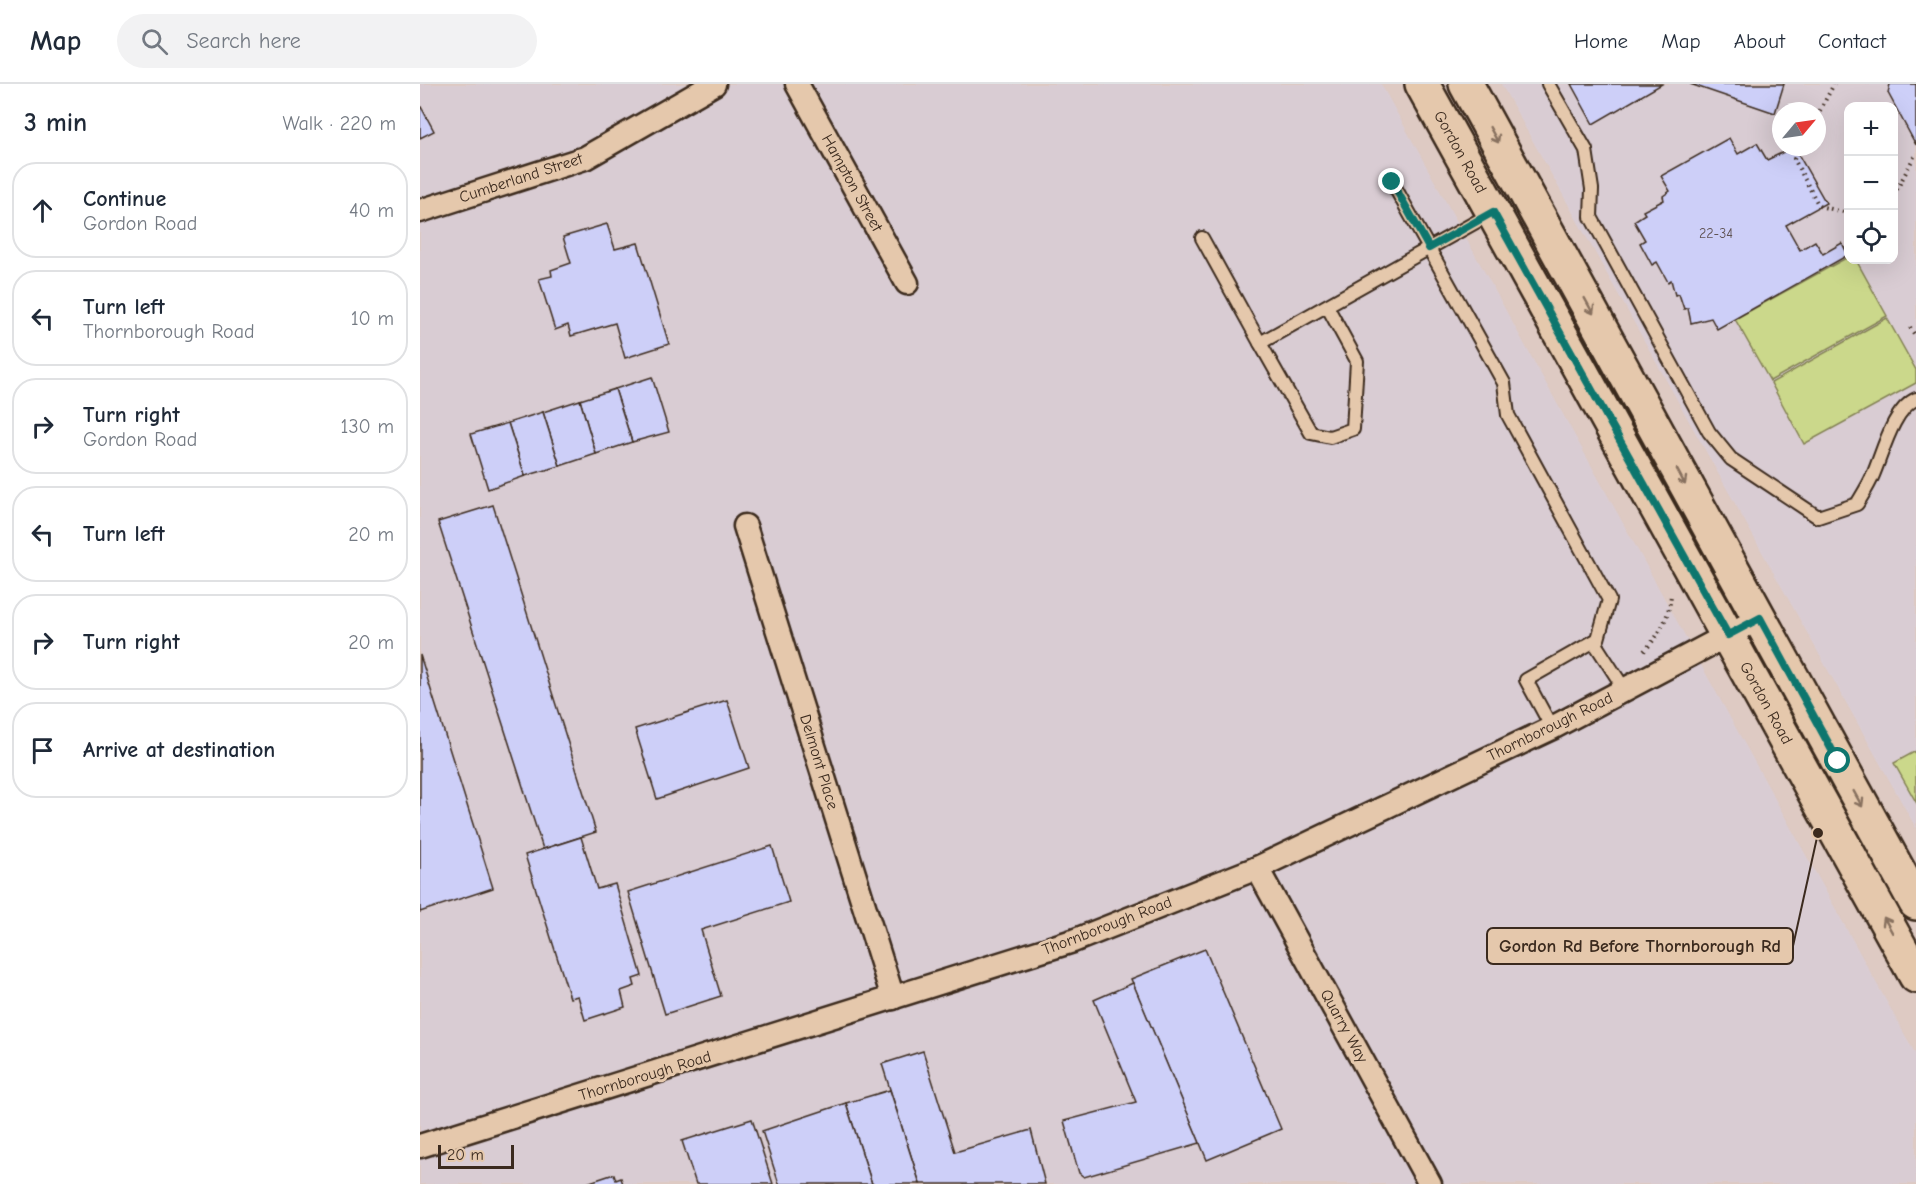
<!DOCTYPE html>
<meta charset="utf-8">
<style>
:root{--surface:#fff;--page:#f2f2f3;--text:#1f2937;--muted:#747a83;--line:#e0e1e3}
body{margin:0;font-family:"Comic Neue",sans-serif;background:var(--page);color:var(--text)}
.controls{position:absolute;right:18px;top:18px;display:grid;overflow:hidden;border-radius:12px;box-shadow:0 6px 24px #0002}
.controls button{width:54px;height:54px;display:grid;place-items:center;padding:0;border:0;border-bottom:2px solid var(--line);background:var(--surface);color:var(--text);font:30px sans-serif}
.compass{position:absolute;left:1352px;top:18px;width:54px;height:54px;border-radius:50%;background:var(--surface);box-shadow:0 6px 24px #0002;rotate:61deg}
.scale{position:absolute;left:18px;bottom:15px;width:76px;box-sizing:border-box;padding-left:6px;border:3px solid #3b2a1e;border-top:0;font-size:16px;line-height:21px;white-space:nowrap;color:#3b2a1e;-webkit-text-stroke:4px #e5c8ac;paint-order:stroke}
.stop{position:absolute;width:18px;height:18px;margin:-14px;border:4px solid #0f766e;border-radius:50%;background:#fff}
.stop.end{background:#0f766e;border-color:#fff;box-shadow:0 2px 6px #0008}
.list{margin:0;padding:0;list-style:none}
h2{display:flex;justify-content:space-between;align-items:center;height:78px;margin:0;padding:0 24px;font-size:26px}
h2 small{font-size:20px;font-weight:400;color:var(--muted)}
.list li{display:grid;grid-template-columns:39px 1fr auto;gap:18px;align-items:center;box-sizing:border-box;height:96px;margin:0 12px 12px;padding:0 12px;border:2px solid var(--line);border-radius:24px}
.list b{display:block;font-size:22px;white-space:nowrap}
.list p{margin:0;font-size:20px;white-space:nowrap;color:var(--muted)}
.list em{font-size:20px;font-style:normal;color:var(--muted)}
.icon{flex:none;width:33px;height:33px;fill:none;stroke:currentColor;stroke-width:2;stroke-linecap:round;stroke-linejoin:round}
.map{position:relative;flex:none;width:1496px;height:1100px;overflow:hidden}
header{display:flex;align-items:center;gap:36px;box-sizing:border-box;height:84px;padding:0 30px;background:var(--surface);border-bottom:2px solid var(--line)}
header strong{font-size:28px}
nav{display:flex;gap:33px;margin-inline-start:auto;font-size:21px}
.search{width:420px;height:54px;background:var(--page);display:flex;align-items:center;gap:15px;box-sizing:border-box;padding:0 21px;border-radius:33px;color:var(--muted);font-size:22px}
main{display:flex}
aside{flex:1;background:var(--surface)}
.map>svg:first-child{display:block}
</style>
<header>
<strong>Map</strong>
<div class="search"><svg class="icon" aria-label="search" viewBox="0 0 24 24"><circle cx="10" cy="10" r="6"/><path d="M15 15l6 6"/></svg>Search here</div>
<nav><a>Home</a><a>Map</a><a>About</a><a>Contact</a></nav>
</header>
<main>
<aside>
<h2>3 min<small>Walk · 220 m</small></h2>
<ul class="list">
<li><svg class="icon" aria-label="ahead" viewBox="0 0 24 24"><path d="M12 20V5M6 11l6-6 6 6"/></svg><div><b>Continue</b><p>Gordon Road</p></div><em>40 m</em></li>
<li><svg class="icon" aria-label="left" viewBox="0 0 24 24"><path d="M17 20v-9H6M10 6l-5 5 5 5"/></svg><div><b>Turn left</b><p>Thornborough Road</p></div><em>10 m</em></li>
<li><svg class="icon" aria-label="right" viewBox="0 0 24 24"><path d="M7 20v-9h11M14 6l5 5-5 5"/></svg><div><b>Turn right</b><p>Gordon Road</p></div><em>130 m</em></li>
<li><svg class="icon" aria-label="left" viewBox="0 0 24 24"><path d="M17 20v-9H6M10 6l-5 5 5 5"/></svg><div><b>Turn left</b></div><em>20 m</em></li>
<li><svg class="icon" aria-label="right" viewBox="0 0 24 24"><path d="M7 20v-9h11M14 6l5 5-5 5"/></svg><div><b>Turn right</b></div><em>20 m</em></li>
<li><svg class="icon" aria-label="arrive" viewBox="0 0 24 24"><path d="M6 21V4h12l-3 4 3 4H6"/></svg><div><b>Arrive at destination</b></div></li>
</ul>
</aside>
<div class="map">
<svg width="1496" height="1100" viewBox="0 0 1496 1100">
<rect width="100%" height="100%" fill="#decac3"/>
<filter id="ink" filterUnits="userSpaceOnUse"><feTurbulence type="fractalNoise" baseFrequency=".0167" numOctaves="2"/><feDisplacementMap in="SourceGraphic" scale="12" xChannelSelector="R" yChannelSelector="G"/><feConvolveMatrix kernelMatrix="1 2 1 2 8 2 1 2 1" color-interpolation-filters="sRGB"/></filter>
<g filter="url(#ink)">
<g fill="#d9ccd3" fill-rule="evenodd">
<polygon points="0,0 961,0 1496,971 1496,1100 0,1100"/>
<path d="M 1081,0 L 1496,0 L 1496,744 ZM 1428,22 L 1474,22 L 1474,176 L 1428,176 ZM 1361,27 L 1397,27 L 1397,63 L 1361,63 Z"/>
</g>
<g fill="#cbd88b" stroke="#838154" stroke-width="1.5">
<polygon points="1428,173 1428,176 1436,176 1467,232 1350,297 1315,235"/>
<polygon points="1467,234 1496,286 1496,299 1384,360 1351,299"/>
<polygon points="1496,667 1496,718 1474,679"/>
</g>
<g fill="#cdcff8" stroke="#3b2a1e" stroke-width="1.5">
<polygon points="1151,0 1242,0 1173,40"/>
<polygon points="1270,0 1364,0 1355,29"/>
<polygon points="1470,0 1496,0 1496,61 1468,9"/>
<polygon points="0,21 14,47 0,54"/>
<polygon points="1309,54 1318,70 1337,59 1347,76 1374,63 1406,119 1366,141 1380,166 1395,157 1403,170 1422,159 1428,171 1297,245 1291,234 1271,239 1268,224 1264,225 1259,210 1255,211 1251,196 1248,198 1237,178 1232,181 1220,159 1225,156 1214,137 1225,130 1223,127 1244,116 1243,112 1250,107 1241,92"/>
<polygon points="187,140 195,165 218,159 249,260 205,274 195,239 151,252 148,241 135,246 119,195 132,192 131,186 151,179 143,153"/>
<polygon points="232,293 249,348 212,358 195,305"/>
<polygon points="195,305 212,358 176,370 160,316"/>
<polygon points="160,316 176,370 140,382 123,328"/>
<polygon points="123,328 140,382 105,392 88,339"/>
<polygon points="88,339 105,392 68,405 51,350"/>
<polygon points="73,421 176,748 123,765 18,438"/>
<polygon points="0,571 73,804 0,828"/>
<polygon points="307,616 329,684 237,715 215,645"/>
<polygon points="161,753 177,805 195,800 222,892 213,895 215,902 201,907 205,923 165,936 158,912 150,914 105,771"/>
<polygon points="352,762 369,818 281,846 301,912 245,930 208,808"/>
<polygon points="785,865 861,1045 787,1076 711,895"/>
<polygon points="713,899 780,1059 664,1093 659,1089 644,1037 716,1018 674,916"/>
<polygon points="503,967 535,1068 611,1046 625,1100 500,1100 462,980"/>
<polygon points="470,1006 500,1100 452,1100 426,1019"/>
<polygon points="426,1019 452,1100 359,1100 342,1047"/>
<polygon points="332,1035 353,1100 276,1100 262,1057"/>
<polygon points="194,1090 196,1096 201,1094 203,1100 164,1100"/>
</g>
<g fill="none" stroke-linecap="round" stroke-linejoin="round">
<defs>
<g id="lane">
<path d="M 1128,0 L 1166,66 L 1172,105 L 1171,133 L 1289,348 L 1311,375 L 1398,433 L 1437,420 C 1443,410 1449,401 1453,391 C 1463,368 1473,325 1496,315"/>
<polyline points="972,98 1084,299 1088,331 1189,516 1178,555 1106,596 1132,644"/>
<polyline points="782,154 840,259"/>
<polyline points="907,222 937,277 933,345 910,353 891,349 840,259 1072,129"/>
<polyline points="1174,558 1205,606"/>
</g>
<g id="street">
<polyline points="377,0 487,199"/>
<polyline points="0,127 165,74 294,0"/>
<polyline points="325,442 473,914"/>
<polyline points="837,784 1010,1100"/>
<polyline points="0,1062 653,857 837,784 1132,644 1340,534"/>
</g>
<g id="secondary">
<polyline points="1002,0 1496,892"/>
<polyline points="1046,0 1496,819"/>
</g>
</defs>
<use href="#lane" stroke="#3b2a1e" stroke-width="16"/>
<use href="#street" stroke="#3b2a1e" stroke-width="27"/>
<use href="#secondary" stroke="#3b2a1e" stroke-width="38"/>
<g stroke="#3b2a1e" stroke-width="4" stroke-dasharray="1.5 4.5" stroke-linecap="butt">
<polyline points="1397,32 1414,0"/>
<polyline points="1380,63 1374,75 1399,122 1428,129"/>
<polyline points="1474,111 1496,69"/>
<polyline points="1490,243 1496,253"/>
<path d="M 1224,567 C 1240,551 1249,533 1251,511"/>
</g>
<use href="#lane" stroke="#e5c8ac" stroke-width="12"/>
<use href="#street" stroke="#e5c8ac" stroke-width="22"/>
<use href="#secondary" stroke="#e5c8ac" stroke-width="33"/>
</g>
<defs><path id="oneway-shaft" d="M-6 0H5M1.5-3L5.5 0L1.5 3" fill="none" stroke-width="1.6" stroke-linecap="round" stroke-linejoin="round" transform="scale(1.5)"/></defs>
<g stroke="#88715e">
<use href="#oneway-shaft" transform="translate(1074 51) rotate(61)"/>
<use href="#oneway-shaft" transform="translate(1169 222) rotate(61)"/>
<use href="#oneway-shaft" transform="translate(1261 393) rotate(62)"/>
<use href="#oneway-shaft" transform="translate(1438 715) rotate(61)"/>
<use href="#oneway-shaft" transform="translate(1468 841) rotate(-119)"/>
</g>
</g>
<g fill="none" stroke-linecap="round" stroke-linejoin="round" filter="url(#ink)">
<polyline stroke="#0f766e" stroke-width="8" points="972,98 1009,164 1073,128 1308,551 1340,534 1418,677"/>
</g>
<g text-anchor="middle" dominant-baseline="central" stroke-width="6" stroke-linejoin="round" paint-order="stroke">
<g font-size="14" fill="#605354">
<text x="1296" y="149">22-34</text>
</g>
<g font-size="16" fill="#3b2a1e" stroke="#e5c8ac">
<text transform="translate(1040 68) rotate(61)">Gordon Road</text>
<text transform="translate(101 94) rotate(-18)">Cumberland Street</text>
<text transform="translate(432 99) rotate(61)">Hampton Street</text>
<text transform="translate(1346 619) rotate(61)">Gordon Road</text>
<text transform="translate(1130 643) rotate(-26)">Thornborough Road</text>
<text transform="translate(399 678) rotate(73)">Delmont Place</text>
<text transform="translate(687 842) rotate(-21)">Thornborough Road</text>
<text transform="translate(924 942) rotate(61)">Quarry Way</text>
<text transform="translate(225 992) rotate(-17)">Thornborough Road</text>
</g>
</g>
<path fill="none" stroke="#3b2a1e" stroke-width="2" d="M1398 749L1373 862"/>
<circle fill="#3b2a1e" stroke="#e5c8ac" stroke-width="2" cx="1398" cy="749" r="6"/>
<rect fill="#e5c8ac" stroke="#3b2a1e" stroke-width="2" x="1067" y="844" width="306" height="36" rx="6"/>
<g font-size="18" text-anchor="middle" font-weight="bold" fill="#3b2a1e">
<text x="1220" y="868">Gordon Rd Before Thornborough Rd</text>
</g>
</svg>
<div class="controls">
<button>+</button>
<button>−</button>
<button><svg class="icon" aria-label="locate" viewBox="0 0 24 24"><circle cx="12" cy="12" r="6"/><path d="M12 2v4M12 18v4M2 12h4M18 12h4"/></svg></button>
</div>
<svg class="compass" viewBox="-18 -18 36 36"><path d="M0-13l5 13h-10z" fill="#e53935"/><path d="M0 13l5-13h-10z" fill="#747a83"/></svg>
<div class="scale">20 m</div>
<div class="stop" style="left:1418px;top:677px"></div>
<div class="stop end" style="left:972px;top:98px"></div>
</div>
</main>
